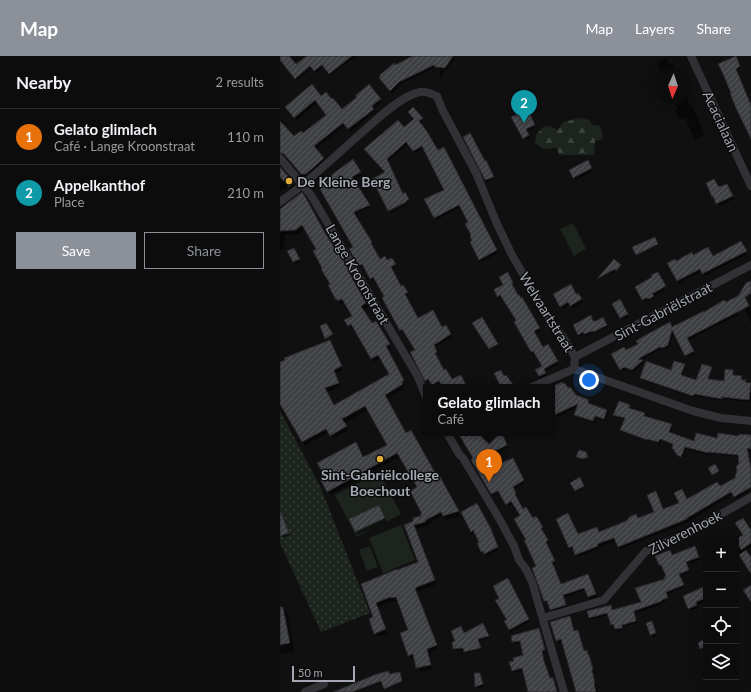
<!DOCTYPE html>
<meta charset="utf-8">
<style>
:root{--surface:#0c0c0d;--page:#1a1a1b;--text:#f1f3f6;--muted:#9a9b9d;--line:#2c2c2e;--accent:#8c9099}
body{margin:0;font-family:Lato,sans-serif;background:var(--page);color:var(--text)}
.controls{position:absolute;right:12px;bottom:12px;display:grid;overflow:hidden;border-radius:0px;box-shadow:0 4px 16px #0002}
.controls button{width:36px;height:36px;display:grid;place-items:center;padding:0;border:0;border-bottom:1px solid var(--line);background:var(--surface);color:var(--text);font:20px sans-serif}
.compass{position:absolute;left:375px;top:12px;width:36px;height:36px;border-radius:50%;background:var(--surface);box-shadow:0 4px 16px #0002;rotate:183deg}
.scale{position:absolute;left:12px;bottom:10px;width:63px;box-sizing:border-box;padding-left:4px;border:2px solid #a3a7b1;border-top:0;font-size:11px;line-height:14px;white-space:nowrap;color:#a3a7b1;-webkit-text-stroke:3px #0b0b0c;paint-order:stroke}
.you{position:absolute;left:309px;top:324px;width:14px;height:14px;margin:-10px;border:3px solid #fff;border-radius:50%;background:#1a73e8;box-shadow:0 0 0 6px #1a73e833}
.badge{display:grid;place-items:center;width:26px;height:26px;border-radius:50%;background:var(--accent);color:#fff;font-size:13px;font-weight:700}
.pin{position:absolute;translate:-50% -33px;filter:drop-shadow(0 1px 2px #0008)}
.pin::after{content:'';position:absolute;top:21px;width:14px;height:12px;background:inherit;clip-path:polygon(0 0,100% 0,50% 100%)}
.popup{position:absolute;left:143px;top:328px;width:132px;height:52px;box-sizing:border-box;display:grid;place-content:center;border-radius:0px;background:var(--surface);filter:drop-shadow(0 1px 3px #0005);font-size:13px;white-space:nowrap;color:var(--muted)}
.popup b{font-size:15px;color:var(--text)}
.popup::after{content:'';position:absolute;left:50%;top:100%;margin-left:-8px;border:8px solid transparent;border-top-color:var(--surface)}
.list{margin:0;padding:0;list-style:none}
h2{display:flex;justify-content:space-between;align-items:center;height:52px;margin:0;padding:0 16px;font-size:17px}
h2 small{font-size:13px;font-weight:400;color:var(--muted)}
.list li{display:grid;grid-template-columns:26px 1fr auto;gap:12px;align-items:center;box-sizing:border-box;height:56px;padding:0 16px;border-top:1px solid var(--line)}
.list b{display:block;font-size:15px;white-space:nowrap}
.list p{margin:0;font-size:13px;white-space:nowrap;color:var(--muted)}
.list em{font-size:13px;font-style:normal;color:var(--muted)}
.actions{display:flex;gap:8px;padding:12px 16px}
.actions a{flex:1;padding:9px 0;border:1px solid var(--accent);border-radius:0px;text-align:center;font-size:14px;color:var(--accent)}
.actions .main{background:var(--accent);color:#fff}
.icon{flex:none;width:22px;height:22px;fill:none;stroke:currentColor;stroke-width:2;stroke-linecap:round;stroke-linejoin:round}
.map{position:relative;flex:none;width:471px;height:636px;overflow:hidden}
header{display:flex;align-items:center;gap:24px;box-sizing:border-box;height:56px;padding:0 20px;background:var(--accent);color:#fff}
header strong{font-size:19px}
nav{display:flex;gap:22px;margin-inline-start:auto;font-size:14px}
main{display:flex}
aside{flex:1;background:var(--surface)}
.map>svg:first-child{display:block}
</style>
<header>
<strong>Map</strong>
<nav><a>Map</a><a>Layers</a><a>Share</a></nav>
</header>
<main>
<aside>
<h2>Nearby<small>2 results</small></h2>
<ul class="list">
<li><span class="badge" style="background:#e8710a">1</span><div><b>Gelato glimlach</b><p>Café · Lange Kroonstraat</p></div><em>110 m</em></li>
<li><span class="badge" style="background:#0f9aa8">2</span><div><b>Appelkanthof</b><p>Place</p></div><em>210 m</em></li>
</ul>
<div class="actions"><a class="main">Save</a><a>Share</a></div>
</aside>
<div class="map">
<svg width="471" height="636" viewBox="0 0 471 636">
<defs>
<pattern id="forest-firs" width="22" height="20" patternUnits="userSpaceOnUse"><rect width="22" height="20" fill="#1d241e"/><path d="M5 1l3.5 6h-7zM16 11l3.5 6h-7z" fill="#3b413c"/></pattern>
<pattern id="park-dots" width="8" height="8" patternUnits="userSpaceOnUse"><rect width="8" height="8" fill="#1d241e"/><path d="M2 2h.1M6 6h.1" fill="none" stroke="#3b413c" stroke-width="1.8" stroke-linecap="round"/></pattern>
<pattern id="building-hatch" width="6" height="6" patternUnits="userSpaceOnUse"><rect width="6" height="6" fill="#3f4044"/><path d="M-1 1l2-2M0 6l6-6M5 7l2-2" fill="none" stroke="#58595d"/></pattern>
</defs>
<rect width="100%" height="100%" fill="#101011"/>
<g fill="#1d241e">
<polygon points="293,167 306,193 294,200 280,173"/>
<polygon points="99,416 121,458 77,481 55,439"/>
<polygon points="121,469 135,504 103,517 89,482"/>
<polygon points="90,490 98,511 87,515 79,494"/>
</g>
<polygon fill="url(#forest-firs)" points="299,62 309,64 312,69 320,70 323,83 315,85 314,99 279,99 277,92 263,93 255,87 256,79 263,71 270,70 278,74 283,66"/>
<polygon fill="url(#park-dots)" points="0,355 40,430 90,557 41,576 0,487"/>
<g fill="#0007">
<polygon points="0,0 9,0 16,10 29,0 77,0 51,19 44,10 36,17 32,12 17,24 0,4"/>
<polygon points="134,0 173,0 175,4 172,5 167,13 167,14 166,14 160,23 160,13 158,13 156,11 121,28 112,37 101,24 115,10"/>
<polygon points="455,1 461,13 456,15 471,49 471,79 451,38"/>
<polygon points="386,2 389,8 392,7 397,18 381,18 381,28 377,19 381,17 377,6"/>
<polygon points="405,38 410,49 411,49 413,51 425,79 415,84 405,62 400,64 398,62 395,54 398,53 392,42 405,42"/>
<polygon points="41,41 62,55 100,43 101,46 95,52 93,55 94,56 71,76 65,69 36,93 45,106 28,121 23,121 5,100 0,101 0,62 14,82 23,79 47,59 37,47 17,64 8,54"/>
<polygon points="247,56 255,71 247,76 250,82 245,84 232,62"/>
<polygon points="142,62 143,65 140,67 158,95 163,92 218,197 201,206 191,187 194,185 190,166 181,151 156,164 146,144 165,134 144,92 135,97 128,88 107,106 123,139 125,138 128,144 109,154 106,117 87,96"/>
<polygon points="184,81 204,106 207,108 214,123 207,126"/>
<polygon points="72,104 82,119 73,124 90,151 74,158 75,161 93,189 92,190 100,204 107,206 112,203 116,211 111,214 121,232 123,230 128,239 125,241 138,263 162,273 166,270 172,281 154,291 157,299 155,300 164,315 172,325 187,331 163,331 161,327 154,331 150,325 148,326 131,297 136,294 125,275 122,276 121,274 95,223 93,225 84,210 81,212 71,194 74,192 41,131"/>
<polygon points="308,106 313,115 296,124 290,114"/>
<polygon points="0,112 15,130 11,133 8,130 0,136"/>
<polygon points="427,127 439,132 446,129 454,143 439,150 432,141"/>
<polygon points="129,146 127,148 127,149 111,157 110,156"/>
<polygon points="0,154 46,179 71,220 70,220 73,227 88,251 83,254 91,269 96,266 111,292 107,294 125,329 123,330 124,332 106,344 126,378 157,421 159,420 180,460 166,464 164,459 148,468 147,470 136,473 157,528 137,536 158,593 149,597 152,613 140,616 135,602 132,603 129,599 129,575 118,544 114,546 113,545 97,551 107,578 98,581 95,577 95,561 82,529 139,507 125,469 142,460 144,458 138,432 120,401 50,439 41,423 108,389 88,354 64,367 68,374 53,383 49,376 25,390 0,346 0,307 51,289 63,314 55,318 60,331 46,337 54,351 110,318 101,302 94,306 74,271 71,273 68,268 73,260 65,247 61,248 57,243 49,229 51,228 37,194 25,172 19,178 4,179 6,184 3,186 6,193 0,195"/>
<polygon points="374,182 378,189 357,199 354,192"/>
<polygon points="461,186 467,198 425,220 422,215 399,227 389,208 413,200 433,201"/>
<polygon points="14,193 20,205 16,208 9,196"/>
<polygon points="334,204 341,211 337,215 336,214 319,223"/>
<polygon points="228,217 234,230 232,231 241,243 242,242 260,275 254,278 262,292 268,289 279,308 264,316 266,319 261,322 257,315 263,311 256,297 253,298 235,266 237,265 223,241 219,242 215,234 225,229"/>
<polygon points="377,217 386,233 373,241 374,243 364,245 356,231 373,222"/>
<polygon points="275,238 296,239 298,238 303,246 293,252 291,248 283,253"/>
<polygon points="464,242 471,255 471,267 461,244"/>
<polygon points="451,245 458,259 407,285 414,298 407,301 394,274 389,292 384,294 381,293 360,305 363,307 354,316 346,313 342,315 333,298 346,296 392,272"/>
<polygon points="348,259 349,261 343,264 342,262"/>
<polygon points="202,262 218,289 211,293 193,267"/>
<polygon points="322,263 327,271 316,277 306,279 305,278 300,280 294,269 316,266"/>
<polygon points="404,309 405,312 402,320 416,325 431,312 432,314 429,324 445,326 453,315 454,321 461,321 462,325 471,326 471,346 443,343 443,345 415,340 414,342 362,324 361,322 392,316"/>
<polygon points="278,328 285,328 295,340 308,345 309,349 326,354 328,357 325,365 316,362 314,367 297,361 295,358 298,351 277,361 272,352 272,332"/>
<polygon points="349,349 350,353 364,358 365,361 392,369 393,371 391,377 415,386 438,384 438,378 471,381 471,395 467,394 471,413 471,426 466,429 469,435 456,443 453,438 408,466 340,493 336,484 318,491 319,492 298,501 294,492 291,494 290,491 298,479 319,477 358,463 440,432 456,422 461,407 459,401 427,397 428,399 406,393 402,402 399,401 393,391 394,389 381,384 380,388 369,384 368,385 343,376 342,374 345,364 336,361 335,359"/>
<polygon points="179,377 223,377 221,378 228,392 214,399 219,409 234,406 244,427 233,434 237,440 236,441 243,454 252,463 256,461 264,474 262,475 268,487 266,488 276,508 273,509 281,529 308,519 317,541 310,543 306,534 283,542 287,552 273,556 269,547 266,547 265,545 257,511 247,484 241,460 233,447 228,450 220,436 213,440 192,404 194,402 183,384 181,385 177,378"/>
<polygon points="306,397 308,402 304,404 297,401"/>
<polygon points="299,423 304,431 297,436 292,427"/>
<polygon points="101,454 107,466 78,479 76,475"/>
<polygon points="182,457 212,477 218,494 207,499 205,497 203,498 198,488 200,487 195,476 193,477"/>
<polygon points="3,462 10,479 3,482 0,475 0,463"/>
<polygon points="471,476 471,491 465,494 471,503 471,521 468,516 470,515 459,498 456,500 456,484"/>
<polygon points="416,494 420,504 407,508 410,516 399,520 404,531 386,539 388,544 382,547 382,548 354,558 357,567 342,571 343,574 337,576 335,571 333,571 331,569 329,559 311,564 308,556 332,555 362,547 388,521 383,511 381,512 376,501 392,500"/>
<polygon points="227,524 249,566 231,576 226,565 228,564 220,543"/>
<polygon points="426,531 426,545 417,549 418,552 410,555 409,552"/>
<polygon points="3,551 8,559 14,596 0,598 0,552"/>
<polygon points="367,568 373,569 377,580 373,581"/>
<polygon points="202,569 209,582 199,585 201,594 186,597 184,594 176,595 173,587 177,586 184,578"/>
<polygon points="260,575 266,596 262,597 265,609 270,624 277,636 251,636 244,614 234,617 232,615 230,607 244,600 241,587 235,588 232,581"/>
<polygon points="294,576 299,577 304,596 308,598 310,602 314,616 312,616 318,636 298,636 283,585 278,587 277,584"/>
<polygon points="120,618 121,626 105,633 102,626 75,636 57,636 109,619"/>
<polygon points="195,618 201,620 204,631 197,633"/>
</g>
<g fill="url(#building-hatch)" stroke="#2a2a2d">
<polygon points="0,0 9,0 16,8 27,0 72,0 49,18 42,9 34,15 30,10 15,23 0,4"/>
<polygon points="133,0 173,0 165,12 155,11 154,9 119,26 110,35 99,22 100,20 100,19 114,7 115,9"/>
<polygon points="456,0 460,10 456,13 471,49 471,83 456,52 450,37 451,37 443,18 438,8"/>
<polygon points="32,28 41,40 46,36 50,41 52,43 53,42 62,53 77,41 75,40 89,28 101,43 94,48 92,51 94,53 68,73 63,67 34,90 44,102 26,118 21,118 4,98 0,97 0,65 14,80 21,75 23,77 46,59 35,44 14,62 5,51"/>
<polygon points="133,51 143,62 139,65 146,74 158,94 164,91 217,194 199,204 190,186 192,185 190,180 191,179 185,168 188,166 179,149 154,162 144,143 164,134 142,90 133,95 126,86 107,103 123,138 125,136 129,143 126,145 126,146 108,155 92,123 105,116 84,93 118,64 124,71 134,63 128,56"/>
<polygon points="248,54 255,69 246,73 249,79 243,83 231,61"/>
<polygon points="190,77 205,105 206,104 214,121 205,124 183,81"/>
<polygon points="73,103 81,116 72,121 90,149 74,156 74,157 92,186 91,187 100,203 105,200 107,204 112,202 116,208 111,211 121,230 123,229 128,236 125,238 138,262 153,254 162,271 166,269 171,278 154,289 157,296 155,297 164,314 166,313 172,323 181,319 187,331 162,331 159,325 152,329 148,323 145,325 130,296 135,294 122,273 120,275 102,242 104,240 93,221 90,223 82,208 79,210 69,193 73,191 40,133 40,130 54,117"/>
<polygon points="308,104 312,112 293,122 289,114"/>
<polygon points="0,111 14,127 9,131 0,121"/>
<polygon points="434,123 439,131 447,128 453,140 436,148 433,140 432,141 426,127"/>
<polygon points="22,136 26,142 45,177 70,215 69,216 72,222 86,247 81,250 92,267 96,265 110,288 106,290 124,324 122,326 123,328 105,339 126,377 131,374 157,420 159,419 179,455 163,460 161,456 146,464 145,466 134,469 155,524 135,532 157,589 147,593 151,609 136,612 133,598 128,600 120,577 128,574 116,541 111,542 110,541 96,547 106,573 94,578 89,563 93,561 81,528 117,513 117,514 138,506 124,469 133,465 133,462 141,460 140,458 142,458 130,435 137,431 117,397 47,436 40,423 43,417 37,407 76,386 83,401 107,389 85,350 62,363 67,370 50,380 46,373 22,386 0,348 0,306 5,304 4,302 50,284 62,310 54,314 59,327 45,332 54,349 109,318 98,299 91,303 71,268 68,270 64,264 72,260 62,243 58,245 57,243 56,244 48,229 50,228 41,213 42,212 33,195 36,193 22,169 16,174 0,175 0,153"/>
<polygon points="375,181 378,188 356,199 352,191"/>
<polygon points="461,185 467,195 422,218 420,213 397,225 387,207 395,203 396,205 412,196 413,199 428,191 433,200"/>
<polygon points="14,192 20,203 13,206 7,195"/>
<polygon points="334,203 341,209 336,215 335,213 317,223"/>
<polygon points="228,216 233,227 232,228 238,239 239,239 241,242 242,241 260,272 254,275 263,291 268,288 278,305 264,313 266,317 259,320 255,314 262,310 253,295 251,296 234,266 236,264 220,239 217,241 214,233 223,229 219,221"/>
<polygon points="378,216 386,230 372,238 374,240 369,243 366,242 362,244 355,231 372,221 371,219"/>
<polygon points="471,225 471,237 465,241 469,250 407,282 414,295 405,300 392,274 388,289 383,292 380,291 358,303 363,304 352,314 344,311 340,314 331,298 344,291 346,294 358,288 356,285 364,280 390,266 392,271 424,255 424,256 444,244 446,246 458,240 466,227"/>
<polygon points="291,228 296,238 298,237 302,243 290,250 288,246 280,251 273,238"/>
<polygon points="340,243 348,258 340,262 332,248"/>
<polygon points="311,259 313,265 316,265 323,261 327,269 314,276 313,275 304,278 303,276 298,279 293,269"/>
<polygon points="202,261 218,288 209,293 192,267"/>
<polygon points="46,267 53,278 45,283 40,270"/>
<polygon points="366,305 391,314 394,305 405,308 401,319 416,324 422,308 432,311 428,323 444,325 445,313 453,314 453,319 462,320 461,324 466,324 465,326 471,327 469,344 442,341 442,343 414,338 413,340 360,322"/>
<polygon points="221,314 224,320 226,319 235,331 221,331 214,317"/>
<polygon points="282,326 283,328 285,327 288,332 290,331 296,339 309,344 308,347 327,354 324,363 315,360 313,365 294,359 298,348 272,360 272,331"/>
<polygon points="339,345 350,349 349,352 365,357 364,360 392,368 389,376 414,385 416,377 437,382 438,377 459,380 459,378 471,379 471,393 467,392 471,413 471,431 454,441 451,436 407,462 407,463 338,491 334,482 317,488 318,490 295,499 292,490 289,492 276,463 288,457 298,478 317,471 319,476 346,465 349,462 349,461 356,458 358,462 374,456 367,439 376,435 383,453 399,447 394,437 402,433 407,443 437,426 440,430 455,422 457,413 456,411 459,407 458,399 427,396 428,397 405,391 401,401 397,399 392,391 393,388 380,383 378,386 367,383 367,384 340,374 345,362 333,359"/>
<polygon points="178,377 222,377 227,389 213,396 219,408 233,402 244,424 233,431 236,437 235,438 243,453 246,451 253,462 256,460 263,471 261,472 268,484 266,486 275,505 272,506 281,528 308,518 316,538 308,541 304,532 283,539 286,549 270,554 267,545 264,545 252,512 256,510 244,484 246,484 234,463 240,459 231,445 226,449 218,435 211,438 191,404 193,402"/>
<polygon points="299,394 306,396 308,401 303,403 296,401"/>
<polygon points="435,408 439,415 432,419 428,412"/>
<polygon points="300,421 304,430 295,435 290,427"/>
<polygon points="197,447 211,473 218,491 204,498 203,495 201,496 197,487 199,486 193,474 191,476 181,456"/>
<polygon points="99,449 105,462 75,476 69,463"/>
<polygon points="0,454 9,477 0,480"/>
<polygon points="463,462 471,474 471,487 461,494 456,483 463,479 455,467"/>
<polygon points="415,490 419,501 406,506 409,514 399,518 404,529 386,536 388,542 381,544 382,545 354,555 356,565 342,569 342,572 335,573 333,568 331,569 327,557 309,562 307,555 331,549 332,554 361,546 355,532 385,523 384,521 386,520 381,509 379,509 375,500 390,494 392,499"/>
<polygon points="466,494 471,501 471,518 459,499"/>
<polygon points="228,522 249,563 229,574 224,565 227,564 215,544 219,543 213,530"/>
<polygon points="471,529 471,546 463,534"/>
<polygon points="426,530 426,542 416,546 417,549 408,553 403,540"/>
<polygon points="0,551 3,551 10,587 0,589"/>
<polygon points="290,560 294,575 298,574 304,595 307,594 308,599 309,599 313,613 312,614 315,627 314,627 316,636 296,636 281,583 276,585 270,566"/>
<polygon points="372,565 376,577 370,579 366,567"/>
<polygon points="203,567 209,580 198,583 201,592 184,596 183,592 173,593 172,586 175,585 171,575 181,570 184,577"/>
<polygon points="259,572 265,594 262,595 264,605 270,622 273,622 277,636 248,636 242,612 232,615 229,606 234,605 233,602 243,599 240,585 232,586 231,580"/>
<polygon points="426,582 426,590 420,593 418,587"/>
<polygon points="109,615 109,618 120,616 122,625 104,633 101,625 72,636 53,636 97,618"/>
<polygon points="194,617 200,617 203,628 195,631"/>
</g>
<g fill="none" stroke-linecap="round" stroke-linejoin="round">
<g stroke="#323236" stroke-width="8">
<polyline points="411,0 471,130"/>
<polyline points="0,102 31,139 138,321 146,341"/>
<path d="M 0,146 C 31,124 58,97 87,72 C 99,61 123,39 140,36 C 146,35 151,38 157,40 L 162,53 L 196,117 L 217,168 L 232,199 L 263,253 L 272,267 L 281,278 L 295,301 L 294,313"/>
<polyline points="295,301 471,209"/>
<polyline points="294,313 413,355 441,362 471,365"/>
<polyline points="252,331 294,313"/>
<polyline points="167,377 179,398 183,402 220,464 234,490 239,504 246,513 252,526 284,636"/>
<polyline points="263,562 324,544 366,495 410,476 471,441"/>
<polyline points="25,636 44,628"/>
</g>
</g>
<g fill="#dfac3b" stroke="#0b0b0c" stroke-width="1.5">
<circle cx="9" cy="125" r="4"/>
<circle cx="100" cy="403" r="4"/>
</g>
<g text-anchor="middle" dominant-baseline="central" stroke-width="3" stroke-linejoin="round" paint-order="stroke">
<g font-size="14" fill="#a3a7b1" stroke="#0b0b0c">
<text transform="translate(441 65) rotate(65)">Acacialaan</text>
<text transform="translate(78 218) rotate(60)">Lange Kroonstraat</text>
<text transform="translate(383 255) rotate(-28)">Sint-Gabriëlstraat</text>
<text transform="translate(267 256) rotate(58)">Welvaartstraat</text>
<text transform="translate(405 476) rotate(-27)">Zilverenhoek</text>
</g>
<g font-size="14" font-weight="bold" fill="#a3a7b1" stroke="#0b0b0c" text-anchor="start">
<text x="17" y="125">De Kleine Berg</text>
<text x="100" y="418" text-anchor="middle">Sint-Gabriëlcollege<tspan x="100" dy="16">Boechout</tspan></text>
</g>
</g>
</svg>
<div class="controls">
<button>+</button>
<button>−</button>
<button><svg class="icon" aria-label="locate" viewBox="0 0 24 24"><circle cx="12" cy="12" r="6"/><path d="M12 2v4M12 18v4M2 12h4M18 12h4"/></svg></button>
<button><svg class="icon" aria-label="layers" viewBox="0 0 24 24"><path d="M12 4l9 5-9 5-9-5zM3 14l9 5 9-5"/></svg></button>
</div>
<svg class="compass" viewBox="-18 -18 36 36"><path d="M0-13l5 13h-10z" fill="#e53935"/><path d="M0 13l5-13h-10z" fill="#9a9b9d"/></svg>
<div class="scale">50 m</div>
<div class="you"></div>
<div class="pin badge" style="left:209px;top:426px;background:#e8710a">1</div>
<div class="popup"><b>Gelato glimlach</b>Café</div>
<div class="pin badge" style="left:244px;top:67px;background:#0f9aa8">2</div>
</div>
</main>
